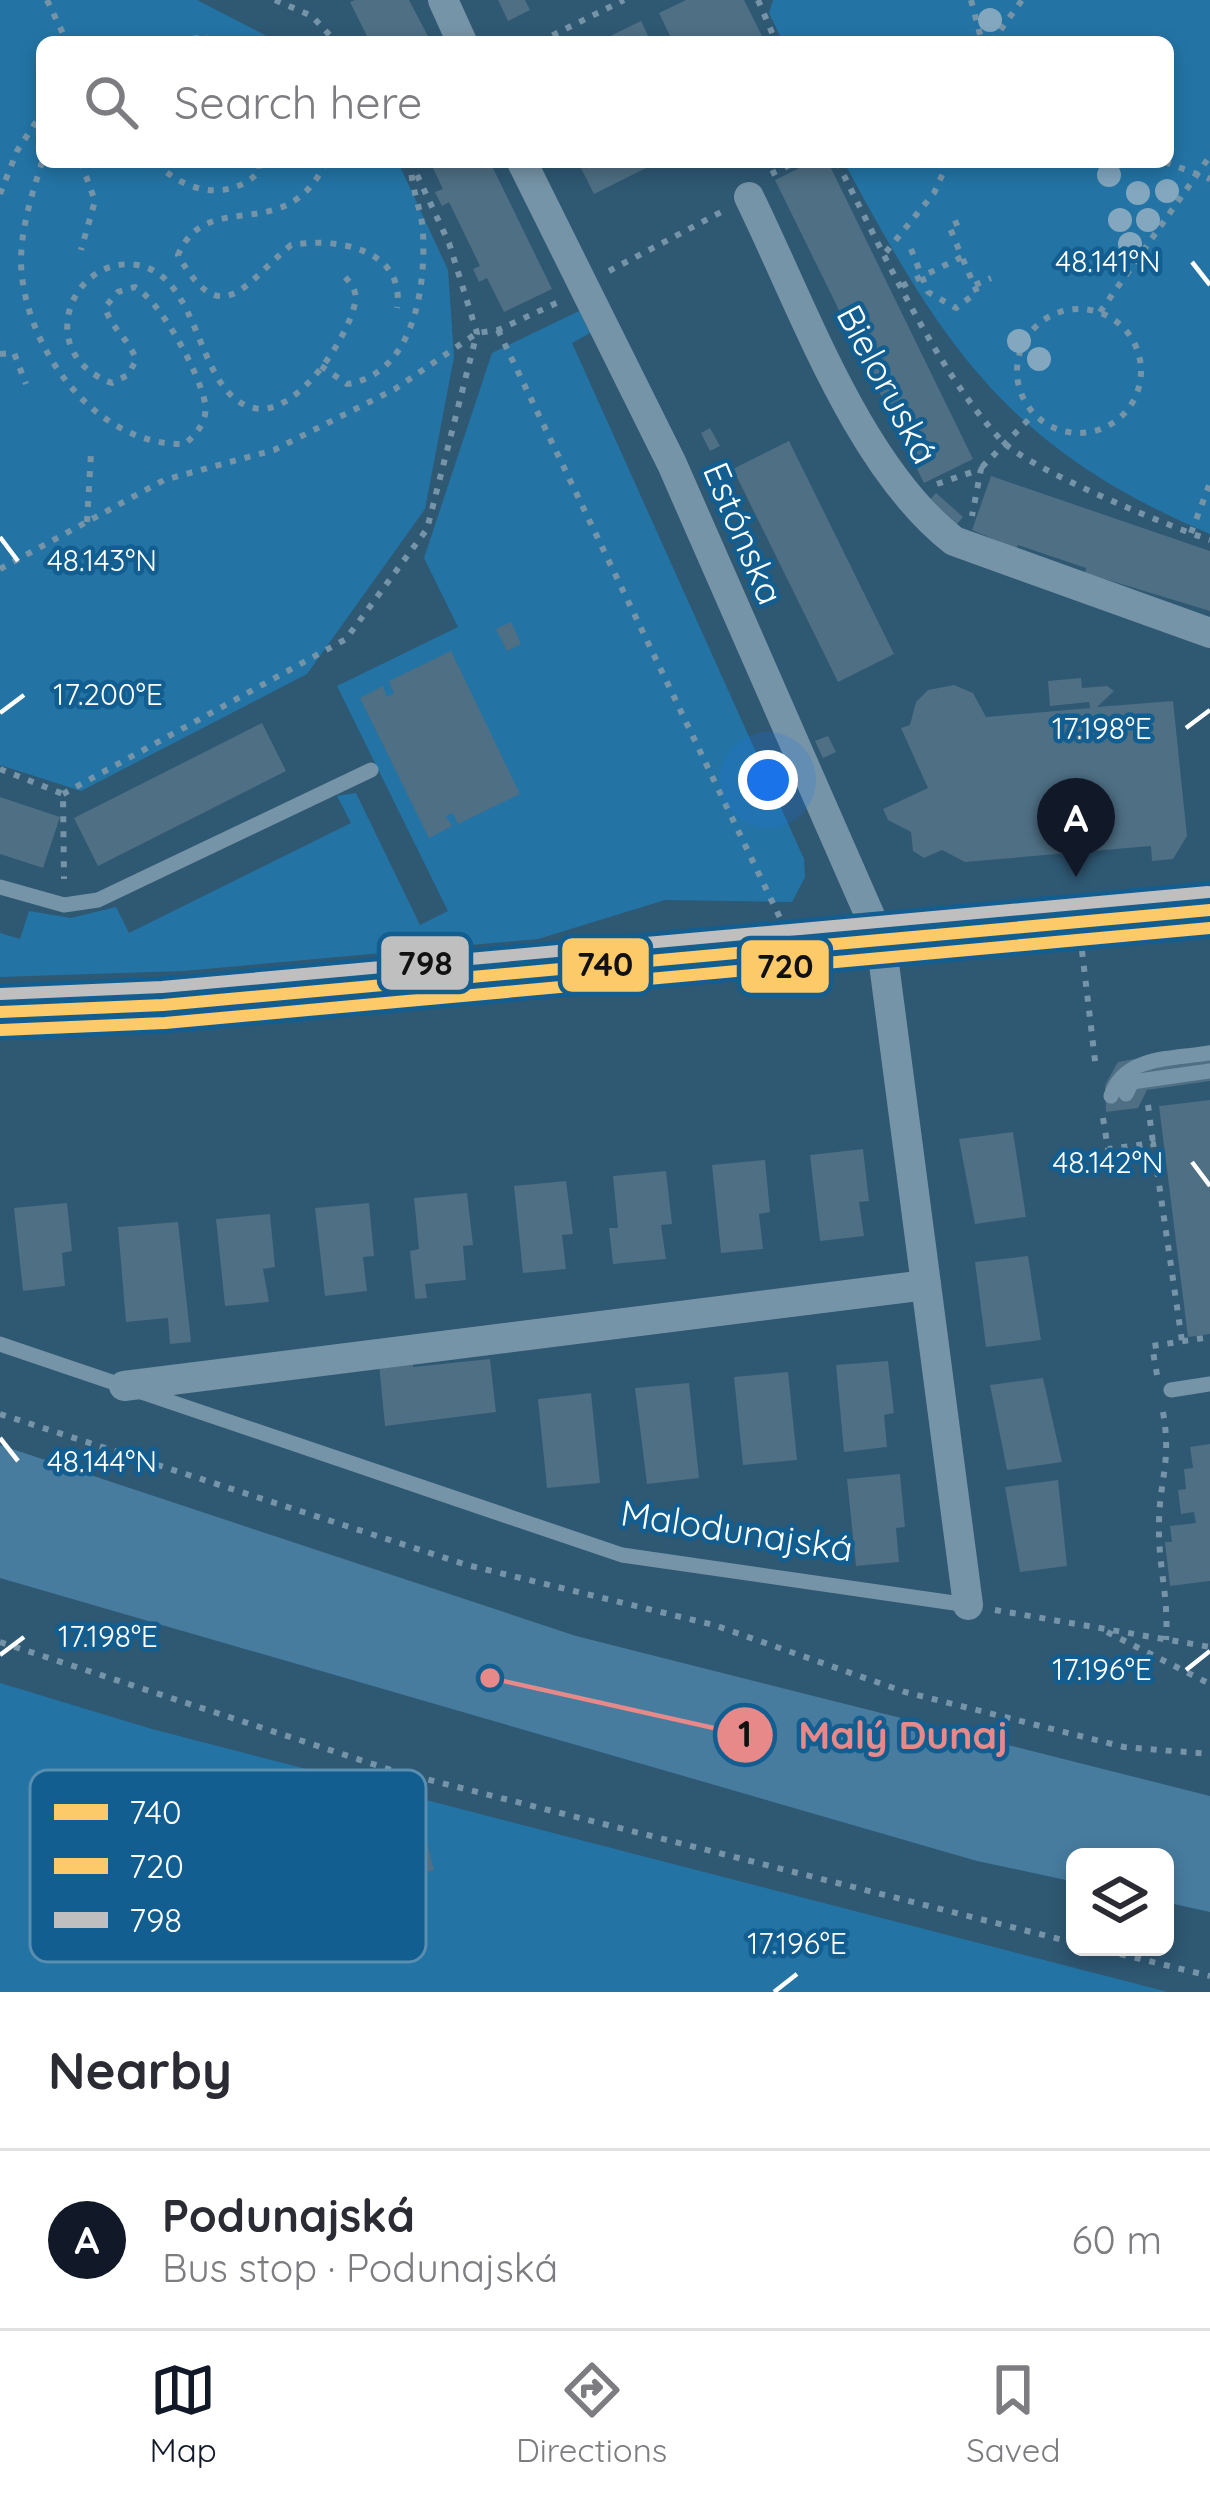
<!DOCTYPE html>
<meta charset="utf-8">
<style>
:root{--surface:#fff;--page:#f7f7f7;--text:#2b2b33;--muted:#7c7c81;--line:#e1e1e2;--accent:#111827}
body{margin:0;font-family:Quicksand,sans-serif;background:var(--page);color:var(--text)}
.controls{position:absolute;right:36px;bottom:36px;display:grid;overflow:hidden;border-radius:18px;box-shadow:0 6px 18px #0003}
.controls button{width:108px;height:108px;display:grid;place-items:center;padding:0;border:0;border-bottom:3px solid var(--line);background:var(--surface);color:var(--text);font:60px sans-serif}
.you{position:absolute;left:768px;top:780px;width:42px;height:42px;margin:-30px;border:9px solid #fff;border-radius:50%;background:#1a73e8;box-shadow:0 0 0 18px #1a73e833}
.badge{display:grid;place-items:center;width:78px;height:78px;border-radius:50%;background:var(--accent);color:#fff;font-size:39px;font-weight:700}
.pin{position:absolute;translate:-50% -99px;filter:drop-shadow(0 3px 6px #0008)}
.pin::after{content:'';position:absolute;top:63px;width:42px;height:36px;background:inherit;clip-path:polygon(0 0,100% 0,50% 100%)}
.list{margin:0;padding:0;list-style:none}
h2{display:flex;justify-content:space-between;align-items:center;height:156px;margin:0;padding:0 48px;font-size:51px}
h2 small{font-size:39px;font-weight:400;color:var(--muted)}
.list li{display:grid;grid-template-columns:78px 1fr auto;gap:36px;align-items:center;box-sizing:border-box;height:180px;padding:0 48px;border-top:3px solid var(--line)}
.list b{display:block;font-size:45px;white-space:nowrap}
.list p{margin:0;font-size:39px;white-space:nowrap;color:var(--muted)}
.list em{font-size:39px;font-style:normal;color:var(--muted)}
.icon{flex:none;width:66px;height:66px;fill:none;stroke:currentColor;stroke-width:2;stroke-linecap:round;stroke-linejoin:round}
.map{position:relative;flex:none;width:1210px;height:1992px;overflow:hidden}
.search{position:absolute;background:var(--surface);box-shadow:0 6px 18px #0003;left:36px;right:36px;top:36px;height:132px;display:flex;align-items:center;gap:30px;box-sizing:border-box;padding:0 42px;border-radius:18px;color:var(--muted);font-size:45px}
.sheet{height:336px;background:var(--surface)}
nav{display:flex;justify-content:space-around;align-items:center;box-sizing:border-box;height:168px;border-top:3px solid var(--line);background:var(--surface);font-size:33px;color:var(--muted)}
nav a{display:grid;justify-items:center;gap:6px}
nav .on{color:var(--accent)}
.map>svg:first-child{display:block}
</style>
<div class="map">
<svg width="1210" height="1992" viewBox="0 0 1210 1992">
<rect width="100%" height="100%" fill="#2f5873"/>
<g fill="#2374a5">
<polygon points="0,0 197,0 278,42 42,42 42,162 398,162 448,270 454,357 425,509 307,674 81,791 0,765"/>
<path d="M 773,0 L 1210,0 L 1210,534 C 1008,448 944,348 844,162 L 1168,162 L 1168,42 L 783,42 L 769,13 Z"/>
<polygon points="579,311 590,333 572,343 804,859 805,877 792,902 665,900 538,939 183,971 0,977 0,933 20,939 29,911 71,918 116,907 129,933 351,823 337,796 356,793 420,925 448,911 337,686 458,627 424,558 492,353"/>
<polygon points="0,1683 152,1729 1168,1992 0,1992"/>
</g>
<polygon fill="#477c9f" points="0,1445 576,1636 1210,1796 1210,1912 1165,1902 1165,1857 1075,1857 1075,1882 977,1861 0,1578"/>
<g fill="#4e6f84">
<polygon points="355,0 409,0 431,42 353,42 367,36 350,2"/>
<polygon points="498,0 525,0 530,10 508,21"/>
<polygon points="686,0 744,0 765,42 673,42 659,13"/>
<polygon points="641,21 651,42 598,42"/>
<polygon points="430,162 490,162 552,289 504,312 487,278 479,282 473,269 480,266 449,202 442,206 435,192 443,189"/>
<polygon points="578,162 658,162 594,194"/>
<polygon points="812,162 828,162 973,459 924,483 775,180"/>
<polygon points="710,428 720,446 710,451 701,433"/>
<polygon points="789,441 894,654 838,682 733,469"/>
<polygon points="991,476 1210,551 1210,611 1085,573 1086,568 1018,545 1016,549 972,530"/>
<polygon points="936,493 963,517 953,529 925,505"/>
<polygon points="511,622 521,644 507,651 496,629"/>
<polygon points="451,651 520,794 458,824 453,813 446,816 452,826 429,838 360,698 383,686 387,697 394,693 389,681"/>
<polygon points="1081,678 1082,688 1107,686 1114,691 1097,707 1173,701 1187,836 1173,859 1152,861 1151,846 965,862 942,850 924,858 913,851 911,832 888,820 883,809 928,788 901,728 910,725 916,702 928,690 954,685 973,693 986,717 1090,708 1089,702 1050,706 1048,681"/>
<polygon points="262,723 286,771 98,866 74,818"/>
<polygon points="828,736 836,752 823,758 815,741"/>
<polygon points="0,797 60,817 43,868 0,854"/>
<polygon points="1210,1045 1210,1081 1147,1090 1138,1108 1106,1112 1105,1085 1118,1062"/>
<polygon points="1210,1100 1210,1334 1188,1337 1159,1106"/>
<polygon points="1013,1132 1026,1217 975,1224 959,1139"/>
<polygon points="863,1149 869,1201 859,1202 864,1236 820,1241 810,1155"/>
<polygon points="765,1160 770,1212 759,1214 763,1249 721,1253 712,1165"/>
<polygon points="666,1171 672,1224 661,1225 666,1259 613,1264 609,1228 618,1228 613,1176"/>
<polygon points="566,1181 573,1234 562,1235 566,1269 523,1273 514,1186"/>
<polygon points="467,1193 473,1245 463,1246 466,1280 425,1284 427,1298 415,1299 410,1251 419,1249 414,1198"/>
<polygon points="67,1203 72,1251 62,1253 65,1286 23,1291 14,1208"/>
<polygon points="369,1203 374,1256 363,1257 367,1291 325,1296 315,1208"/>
<polygon points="270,1214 275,1267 263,1269 269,1302 225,1306 216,1219"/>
<polygon points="178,1222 191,1342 170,1344 168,1318 126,1322 118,1227"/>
<polygon points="1028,1256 1041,1340 986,1347 975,1262"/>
<polygon points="490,1359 496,1412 385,1426 379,1364 413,1362 413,1367"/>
<polygon points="888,1361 894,1413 884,1415 887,1447 844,1452 836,1365"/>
<polygon points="788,1372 797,1460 743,1465 734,1377"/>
<polygon points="1043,1378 1062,1462 1007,1470 990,1385"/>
<polygon points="689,1383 699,1478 647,1484 635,1388"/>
<polygon points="591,1393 600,1483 547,1488 538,1399"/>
<polygon points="1210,1444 1210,1581 1170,1586 1165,1542 1172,1542 1170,1526 1196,1523 1194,1512 1181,1514 1178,1490 1186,1489 1184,1469 1193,1468 1190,1447"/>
<polygon points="900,1474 905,1527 896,1528 899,1562 856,1566 847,1479"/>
<polygon points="1058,1480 1067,1566 1020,1572 1005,1487"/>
<polygon points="356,1829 359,1842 410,1829 413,1842 426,1838 434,1870 421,1874 424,1886 374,1899 377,1912 367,1915 346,1831"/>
</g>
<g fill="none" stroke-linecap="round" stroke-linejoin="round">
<g stroke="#7694a7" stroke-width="6" stroke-dasharray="6 9" stroke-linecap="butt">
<polyline points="47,0 67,42"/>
<polyline points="275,0 312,16 336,42"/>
<polyline points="758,0 776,42"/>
<polyline points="971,0 982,42"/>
<polyline points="163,42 208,37"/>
<polyline points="539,42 624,0"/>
<polyline points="992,42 1022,0"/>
<path d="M 42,162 C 32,194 21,228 21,262 C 23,346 95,447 185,444 C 197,433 208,421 205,403 C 199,372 161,302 135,287 L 118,292 L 105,307 C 111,329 129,338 136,360 L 128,375 L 112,383 C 32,354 71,255 137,265 C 203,276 195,395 254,408 C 296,418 348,338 355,303 C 358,289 349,281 340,272"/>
<polyline points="81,162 95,201 81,250"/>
<path d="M 156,162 C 183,192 229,203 260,171 L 259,162"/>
<path d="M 326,162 C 285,249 208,185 178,255 C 222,332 243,285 291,245 C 336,237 406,249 397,308"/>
<path d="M 837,162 C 881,247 936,371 1002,441 C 1029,469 1168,526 1210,540"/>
<polyline points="1165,162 1210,179"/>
<polyline points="771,174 796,162"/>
<polyline points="0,194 17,151 42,113"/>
<polyline points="911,249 928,292 956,308 977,292 962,257"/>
<polyline points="886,252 934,193 948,162"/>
<polyline points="609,271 725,210"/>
<polyline points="975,285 991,278"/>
<polyline points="902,286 962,257 949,226 966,219"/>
<circle cx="1079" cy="371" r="62"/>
<polyline points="1100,312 1210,156"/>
<polyline points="498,330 781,920"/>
<polyline points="0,354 14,353 26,384"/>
<path d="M 321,366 L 347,384 C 413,374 426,289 423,233 C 422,211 412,191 411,169"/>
<polyline points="982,467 1034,414"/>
<polyline points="937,484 981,469 972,516"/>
<polyline points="87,522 91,453"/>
<polyline points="1191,533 1210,483"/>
<polyline points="0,569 164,480 274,450 395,389 477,333 498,330 561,301"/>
<polyline points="0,769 63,794 64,879"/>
<polyline points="63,794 346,639 427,529 477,333 449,243 411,162"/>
<polyline points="1082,951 1096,1069"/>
<polyline points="1148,1105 1153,1143"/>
<polyline points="1103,1118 1108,1149 1153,1143 1182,1341"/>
<polyline points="1157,1375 1152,1346 1210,1337"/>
<path d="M 1163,1412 C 1172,1463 1159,1480 1159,1525 C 1158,1565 1169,1597 1166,1640"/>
<polyline points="0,1414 467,1565 714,1625 905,1692 1124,1747 1210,1754"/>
<polyline points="995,1610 1210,1647"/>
<polyline points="1107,1632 1210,1684"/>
<polyline points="0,1642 394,1771 1075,1943"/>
<polyline points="1091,1947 1210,1976"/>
</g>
<g stroke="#7694a7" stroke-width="15">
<polyline points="0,887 64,905 98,900 371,770"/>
<polyline points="1126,1094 1132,1082 1210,1071"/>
<path d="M 1111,1096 C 1124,1055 1173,1059 1210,1053"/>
<polyline points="0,1344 622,1555 968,1605"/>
<polyline points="1171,1390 1210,1384"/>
</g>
<g stroke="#7694a7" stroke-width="30">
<polyline points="443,0 462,42"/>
<polyline points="522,162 672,464 881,941 968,1605"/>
<path d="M 749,197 C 803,307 858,466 954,541 L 1210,633"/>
<polyline points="0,1012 163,1005 1210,910"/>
<polyline points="124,1386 926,1285"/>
</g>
<defs>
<polyline id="bus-1" points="0,1012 163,1005 1210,910"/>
<polyline id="bus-2" points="1,1030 165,1023 1210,928"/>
<polyline id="bus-3" points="0,994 162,987 1208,892"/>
</defs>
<use href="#bus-1" stroke="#125e90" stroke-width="21"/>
<use href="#bus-2" stroke="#125e90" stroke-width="21"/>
<use href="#bus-3" stroke="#125e90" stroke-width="21"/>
<use href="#bus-1" stroke="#fdca6a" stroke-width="12"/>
<use href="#bus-2" stroke="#fdca6a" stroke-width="12"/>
<use href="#bus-3" stroke="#bfbfbf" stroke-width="12"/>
</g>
<g fill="#82a7bf">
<circle cx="990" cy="20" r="12"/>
<circle cx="1109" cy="175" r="12"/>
<circle cx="1167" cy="191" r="12"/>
<circle cx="1138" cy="193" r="12"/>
<circle cx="1120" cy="220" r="12"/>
<circle cx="1148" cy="220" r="12"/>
<circle cx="1130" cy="244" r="12"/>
<circle cx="1019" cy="341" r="12"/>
<circle cx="1039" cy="359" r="12"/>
</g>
<path fill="none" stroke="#fff" stroke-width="4.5" d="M 1192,262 L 1210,285M 0,537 L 18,561M 0,713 L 24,695M 1186,728 L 1210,710M 1192,1162 L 1210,1186M 0,1438 L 18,1461M 0,1655 L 24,1637M 1186,1670 L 1210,1651M 774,1992 L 797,1974"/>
<g text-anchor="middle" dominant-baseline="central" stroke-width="9" stroke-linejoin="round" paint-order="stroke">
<g font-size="36" fill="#fff" stroke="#125e90">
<text transform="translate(888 384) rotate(62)">Bieloruská</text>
<text transform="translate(744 533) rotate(67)">Estónska</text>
<text transform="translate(737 1530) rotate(9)">Malodunajská</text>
</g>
</g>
<rect x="30" y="1770" width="396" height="192" rx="18" fill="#125e90" stroke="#598eb1" stroke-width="3"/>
<rect x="54" y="1804" width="54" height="16" fill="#fdca6a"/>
<rect x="54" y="1858" width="54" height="16" fill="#fdca6a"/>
<rect x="54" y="1912" width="54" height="16" fill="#bfbfbf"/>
<g font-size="33" fill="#fff">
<text x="129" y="1824">740</text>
<text x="129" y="1878">720</text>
<text x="129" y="1932">798</text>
</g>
<g font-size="30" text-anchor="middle" fill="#fff" stroke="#125e90" stroke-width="9" stroke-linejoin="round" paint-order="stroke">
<text x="1108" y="272">48.141°N</text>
<text x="102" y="571">48.143°N</text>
<text x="108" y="705">17.200°E</text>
<text x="1102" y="739">17.198°E</text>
<text x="1108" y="1173">48.142°N</text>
<text x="102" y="1472">48.144°N</text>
<text x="108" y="1647">17.198°E</text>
<text x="1102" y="1680">17.196°E</text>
<text x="797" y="1954">17.196°E</text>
</g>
<path fill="none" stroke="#e88989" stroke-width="4.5" d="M490 1678L745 1735"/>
<g fill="#e88989" stroke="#125e90" stroke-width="4.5">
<circle cx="490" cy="1678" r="12"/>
<circle cx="745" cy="1735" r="30"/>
</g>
<g font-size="36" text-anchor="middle" font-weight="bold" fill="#111">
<text x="745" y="1747">1</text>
</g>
<g font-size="39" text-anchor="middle" font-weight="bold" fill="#e88989" stroke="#125e90" stroke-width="9" stroke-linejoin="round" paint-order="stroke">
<text x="903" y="1749">Malý Dunaj</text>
</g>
<g stroke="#125e90" stroke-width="4.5">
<rect x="379" y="934" width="92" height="58" rx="12" fill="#bfbfbf"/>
<rect x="560" y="936" width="91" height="58" rx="12" fill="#fdca6a"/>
<rect x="739" y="938" width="92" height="57" rx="12" fill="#fdca6a"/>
</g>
<g font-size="33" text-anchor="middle" font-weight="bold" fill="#111">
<text x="425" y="975">798</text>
<text x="605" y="976">740</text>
<text x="785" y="978">720</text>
</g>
</svg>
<div class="controls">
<button><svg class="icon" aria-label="layers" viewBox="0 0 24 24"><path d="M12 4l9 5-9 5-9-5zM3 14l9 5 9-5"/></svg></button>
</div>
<div class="you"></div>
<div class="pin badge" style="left:1076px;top:877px">A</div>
<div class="search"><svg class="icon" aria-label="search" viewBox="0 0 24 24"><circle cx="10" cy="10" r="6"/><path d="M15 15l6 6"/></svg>Search here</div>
</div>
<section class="sheet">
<h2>Nearby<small></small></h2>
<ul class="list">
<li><span class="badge">A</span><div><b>Podunajská</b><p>Bus stop · Podunajská</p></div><em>60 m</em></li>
</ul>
</section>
<nav>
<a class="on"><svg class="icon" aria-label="map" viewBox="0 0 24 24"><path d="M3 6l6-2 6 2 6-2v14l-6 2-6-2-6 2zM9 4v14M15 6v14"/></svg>Map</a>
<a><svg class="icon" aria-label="directions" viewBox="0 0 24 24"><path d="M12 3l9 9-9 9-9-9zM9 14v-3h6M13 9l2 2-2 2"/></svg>Directions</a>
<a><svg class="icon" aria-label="saved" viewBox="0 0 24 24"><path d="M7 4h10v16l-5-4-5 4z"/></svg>Saved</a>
</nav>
